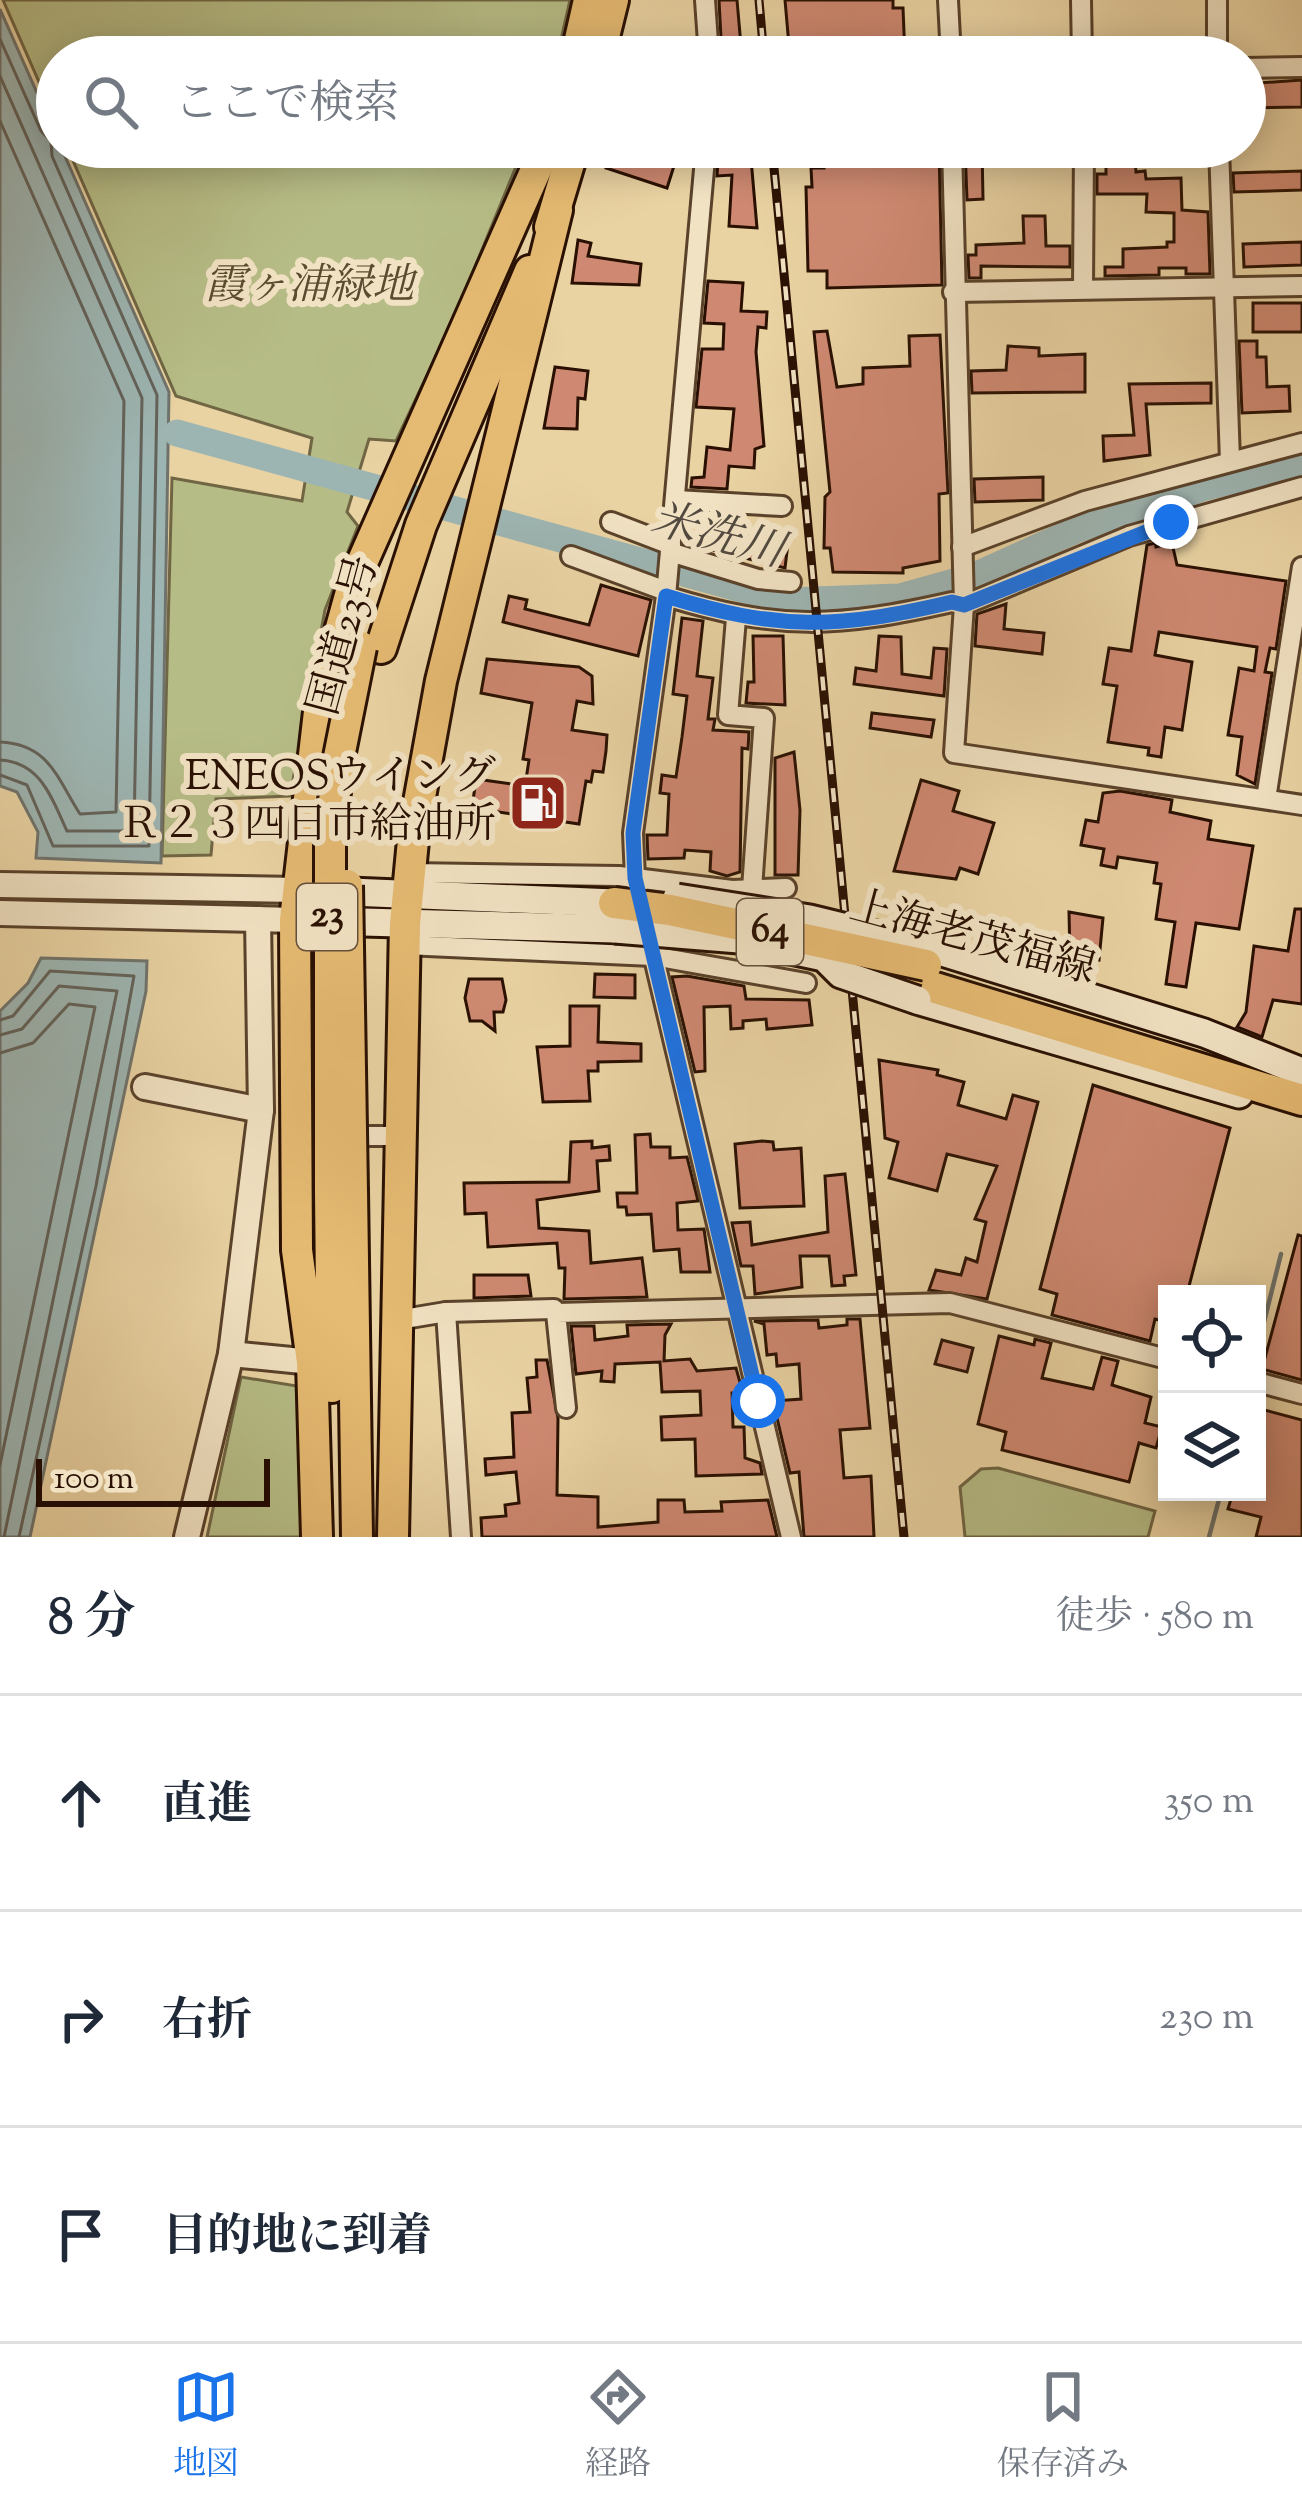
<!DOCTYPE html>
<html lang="ja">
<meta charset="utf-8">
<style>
:root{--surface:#fff;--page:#f6f6f7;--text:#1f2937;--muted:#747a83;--line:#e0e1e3;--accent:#1a73e8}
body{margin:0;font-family:"Sorts Mill Goudy","Noto Serif JP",serif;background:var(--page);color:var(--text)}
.controls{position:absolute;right:36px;bottom:36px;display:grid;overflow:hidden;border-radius:0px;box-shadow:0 6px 30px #0003}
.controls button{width:108px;height:108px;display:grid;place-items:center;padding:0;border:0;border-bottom:3px solid var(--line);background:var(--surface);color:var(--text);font:60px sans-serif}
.scale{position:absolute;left:36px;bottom:30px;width:234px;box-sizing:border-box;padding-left:12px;border:6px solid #291002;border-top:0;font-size:33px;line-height:42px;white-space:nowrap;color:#291002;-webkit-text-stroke:9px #f1e2c3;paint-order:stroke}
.stop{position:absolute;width:36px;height:36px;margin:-27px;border:9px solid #1a73e8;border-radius:50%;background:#fff}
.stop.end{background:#1a73e8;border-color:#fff;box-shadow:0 3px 12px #0008}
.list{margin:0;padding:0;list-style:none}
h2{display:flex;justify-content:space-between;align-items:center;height:156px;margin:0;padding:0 48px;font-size:51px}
h2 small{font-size:39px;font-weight:400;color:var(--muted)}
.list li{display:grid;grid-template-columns:78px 1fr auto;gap:36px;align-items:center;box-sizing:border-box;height:216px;padding:0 48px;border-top:3px solid var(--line)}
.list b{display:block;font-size:45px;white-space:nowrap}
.list em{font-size:39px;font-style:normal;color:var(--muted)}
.icon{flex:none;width:66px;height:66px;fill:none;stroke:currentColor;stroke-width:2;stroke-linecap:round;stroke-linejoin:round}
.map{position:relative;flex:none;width:1302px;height:1537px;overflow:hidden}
.search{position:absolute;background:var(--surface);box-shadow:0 6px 30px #0003;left:36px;right:36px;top:36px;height:132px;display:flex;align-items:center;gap:30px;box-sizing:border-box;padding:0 42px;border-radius:66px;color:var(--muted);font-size:45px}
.sheet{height:804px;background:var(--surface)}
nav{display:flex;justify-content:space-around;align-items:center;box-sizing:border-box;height:168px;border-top:3px solid var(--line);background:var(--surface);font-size:33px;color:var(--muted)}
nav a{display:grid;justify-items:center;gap:6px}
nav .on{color:var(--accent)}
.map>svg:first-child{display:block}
</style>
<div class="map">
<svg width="1302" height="1537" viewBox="0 0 1302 1537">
<rect width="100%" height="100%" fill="#ead3a3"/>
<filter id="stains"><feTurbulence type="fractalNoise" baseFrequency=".00167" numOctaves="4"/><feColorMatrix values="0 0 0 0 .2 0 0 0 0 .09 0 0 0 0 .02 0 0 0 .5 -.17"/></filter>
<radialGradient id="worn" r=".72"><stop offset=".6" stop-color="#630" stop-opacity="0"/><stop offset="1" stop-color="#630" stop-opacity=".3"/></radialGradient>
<g fill="#b6bc86" stroke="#706644" stroke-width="3">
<polygon points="3,0 570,0 557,57 57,57 57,123"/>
<polygon points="67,147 524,147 454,318 396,441 369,439 347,512 358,526 325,610 290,796 216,799 211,855 162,856 172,478 302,501 312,438 176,396"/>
<polygon points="241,1377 297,1386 311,1414 310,1537 207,1537"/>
<polygon points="998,1468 1155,1511 1148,1537 965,1537 960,1487 981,1469"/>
</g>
<g fill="#9db5b2" stroke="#6f736c" stroke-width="3">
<polygon points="0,9 169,392 161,863 36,858 38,832 17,792 0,786"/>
<polygon points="41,958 147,961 146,991 30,1537 0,1537 0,1011 28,983"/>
</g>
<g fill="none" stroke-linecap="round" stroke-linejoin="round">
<g stroke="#63625a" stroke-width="3">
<polyline points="0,39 41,131 51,141 52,156 157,395 149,846 53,846 27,785 0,775"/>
<path d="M 0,76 L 142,398 L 134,831 L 67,831 C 52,799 41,762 0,760"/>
<path d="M 0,121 L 124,401 L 116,812 L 80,814 C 57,778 49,744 0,742"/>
<polyline points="0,1020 13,1016 50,971 134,976 96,1186 19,1537"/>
<polyline points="0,1035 22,1029 59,986 117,991 4,1537"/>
<polyline points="0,1053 33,1043 69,1004 95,1007 0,1465"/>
</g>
<g stroke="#6f736c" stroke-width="4.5">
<polyline points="1257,1350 1281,1254"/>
<polyline points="1209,1537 1221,1492"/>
</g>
<polyline stroke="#9db5b2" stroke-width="27" points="177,433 785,601 900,597 972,577 1076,530 1203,488 1302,463"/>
</g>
<g fill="#cf8972" stroke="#291002" stroke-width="3">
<polygon points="719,0 737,0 742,57 722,57"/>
<polygon points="785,0 893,0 893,8 903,8 905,57 790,57"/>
<polygon points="1302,80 1302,107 1245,108 1245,84"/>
<polygon points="611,147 680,147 667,188 606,168"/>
<polygon points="719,147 750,147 757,228 729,226 732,175 717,176"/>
<polygon points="823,147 939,147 942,285 827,288 827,271 808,271 806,187 812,187 811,168 824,168"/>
<polygon points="965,147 982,147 983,199 967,200"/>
<polygon points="1106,160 1135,160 1136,172 1145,171 1146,179 1181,178 1182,210 1208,212 1210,274 1186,274 1186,268 1159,268 1159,275 1105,276 1105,267 1123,267 1123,249 1167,247 1167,242 1174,242 1174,213 1146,212 1147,194 1097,194 1097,174 1106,174"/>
<polygon points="1302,171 1302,190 1234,192 1233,173"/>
<polygon points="1023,216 1045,216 1046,246 1070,246 1070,267 981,266 981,278 969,278 968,255 976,255 976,245 1024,243"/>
<polygon points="578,240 591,243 588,256 641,264 639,285 572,283"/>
<polygon points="1302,242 1302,265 1244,267 1243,244"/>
<polygon points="708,281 743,283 741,311 767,312 766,328 758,327 756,352 764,446 755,449 754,468 729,466 727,489 691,487 692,478 704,477 707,447 730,450 734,409 696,407 702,349 723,349 724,324 704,323"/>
<rect x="1253" y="303" width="49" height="29"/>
<polygon points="827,331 837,387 863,384 863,368 910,366 909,336 940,335 948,493 939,494 940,561 903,568 903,573 833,572 830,548 824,548 825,497 830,492 814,332"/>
<polygon points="1239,341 1257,341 1257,357 1266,357 1267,387 1289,386 1290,411 1242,413"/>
<polygon points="1008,346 1039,348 1039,356 1085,354 1085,392 972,393 971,371 1006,370"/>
<polygon points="555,367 588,371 585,399 578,398 577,429 544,428"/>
<polygon points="1211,383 1211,403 1146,404 1150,455 1104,461 1103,436 1134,435 1129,384"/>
<polygon points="1043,477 1043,500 975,502 974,479"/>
<polygon points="704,530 788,543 785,568 700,547"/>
<polygon points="1155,543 1156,547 1172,543 1177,565 1286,581 1276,649 1270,648 1265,672 1272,673 1255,784 1237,775 1242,737 1228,735 1239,668 1254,671 1257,647 1159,632 1155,655 1192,662 1182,730 1165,727 1161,757 1148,755 1149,748 1108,742 1117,686 1103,684 1109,648 1131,651 1147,545"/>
<polygon points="601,585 651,600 638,656 503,622 509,596 527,600 525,609 589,625"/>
<polygon points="1006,604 1004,629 1044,633 1042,654 975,646 977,614"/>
<polygon points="682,618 703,621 697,676 713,678 708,719 715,719 713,730 749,732 748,749 742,748 740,872 727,876 710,871 711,852 685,850 684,858 648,859 647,835 667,835 669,794 660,793 662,775 676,777 682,737 687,696 673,694"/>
<polygon points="753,636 783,636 785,705 746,703 748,682 754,682"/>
<polygon points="879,636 901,637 902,674 931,678 934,648 947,649 944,696 854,684 856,668 876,671"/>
<polygon points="487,659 579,667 592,676 593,704 577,701 572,730 607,735 606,751 603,772 593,771 591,782 586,781 579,824 472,808 476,779 525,786 529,760 523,759 532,703 481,693"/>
<polygon points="872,713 934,720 931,737 870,728"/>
<polygon points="794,752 800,810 798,875 775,875 775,758"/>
<polygon points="921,780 959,791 953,811 994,823 978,874 960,868 956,879 894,871"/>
<polygon points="1120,791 1172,800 1170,812 1211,821 1208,839 1253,846 1239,929 1196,923 1186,987 1166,984 1175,922 1156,919 1161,884 1154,883 1157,863 1118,857 1116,868 1101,865 1104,849 1081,845 1086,820 1098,822 1103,793"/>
<polygon points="1295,909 1302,909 1302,1004 1273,1000 1262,1037 1237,1027 1246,1012 1254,946 1288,951"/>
<polygon points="1069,912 1103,918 1099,960 1070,956"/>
<polygon points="595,974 635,975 635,998 594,997"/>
<polygon points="687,976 744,986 746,999 809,1000 812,1025 767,1029 766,1019 743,1021 743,1028 731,1029 730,1006 704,1007 705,1071 695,1072 672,977"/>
<polygon points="469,979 502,979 506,1000 503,1012 494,1012 495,1031 482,1021 470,1021 465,998"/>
<polygon points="570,1006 599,1006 598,1042 641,1044 641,1061 598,1062 598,1071 588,1071 590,1101 543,1102 537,1047 570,1046"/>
<polygon points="879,1060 938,1070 937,1075 964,1082 958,1105 1006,1119 1013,1095 1038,1102 987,1299 929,1290 936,1270 961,1275 966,1258 977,1262 986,1222 975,1219 997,1166 947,1154 937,1191 889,1178 898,1142 885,1138"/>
<polygon points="1093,1085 1230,1128 1187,1294 1167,1294 1167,1322 1155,1319 1150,1341 1052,1315 1057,1294 1040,1289"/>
<polygon points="650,1134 651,1147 670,1147 670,1158 687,1157 698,1201 677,1203 678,1230 704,1229 710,1272 681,1272 679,1249 654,1251 651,1214 627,1215 626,1207 618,1207 617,1193 637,1193 635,1135"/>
<polygon points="592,1141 592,1148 609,1146 610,1160 597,1161 599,1191 537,1200 539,1228 589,1231 591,1263 642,1258 647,1297 564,1299 565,1268 559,1268 557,1243 488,1247 486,1213 465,1214 464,1183 569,1182 571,1142"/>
<polygon points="762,1141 773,1142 774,1150 801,1148 804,1206 740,1208 735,1144"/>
<polygon points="845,1174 856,1275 844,1276 845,1285 832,1286 829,1256 800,1256 802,1287 755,1294 753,1266 741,1266 732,1223 750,1222 752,1245 828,1232 825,1176"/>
<polygon points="1298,1235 1302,1236 1302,1380 1262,1369"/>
<polygon points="474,1275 528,1275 531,1296 474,1298"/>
<polygon points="847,1319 860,1319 870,1428 840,1430 844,1478 871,1476 874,1537 804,1537 799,1472 790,1473 773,1401 801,1399 799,1364 777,1366 776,1354 767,1355 764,1324 754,1321 818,1320 819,1328 847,1325"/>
<polygon points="671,1324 665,1335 664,1361 690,1359 697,1371 736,1368 743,1393 732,1393 733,1427 744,1427 745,1458 760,1463 762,1474 696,1476 695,1439 662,1440 661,1417 701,1415 700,1391 662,1392 660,1362 615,1364 614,1382 601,1381 602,1371 576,1374 571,1326 594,1326 595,1340 628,1336 627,1325"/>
<polygon points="999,1336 1034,1345 1035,1339 1051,1343 1042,1378 1093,1389 1102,1357 1118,1361 1112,1385 1151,1397 1145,1423 1162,1427 1156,1448 1139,1443 1129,1482 1002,1450 1006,1432 978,1424"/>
<polygon points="942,1340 973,1348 967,1372 935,1364"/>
<polygon points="536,1360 547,1360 558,1418 557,1495 598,1497 598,1527 658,1522 658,1500 684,1500 685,1512 722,1511 721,1502 768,1500 777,1537 482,1537 481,1518 506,1516 505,1505 519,1503 516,1472 486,1475 485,1459 514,1457 512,1413 530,1412 527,1378 537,1377"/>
<polygon points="1257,1408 1302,1420 1302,1537 1256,1537 1261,1517 1228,1509 1233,1492 1257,1492"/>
</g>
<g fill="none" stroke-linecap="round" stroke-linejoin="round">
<defs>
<g id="minor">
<polyline points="705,0 709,57"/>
<polyline points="948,0 951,57"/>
<polyline points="1081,0 1082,57"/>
<polyline points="1217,0 1217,57"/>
<polyline points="1245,68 1302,67"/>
<polyline points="706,147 666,596 633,833 635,878 791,1537"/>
<polyline points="952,147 964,605 954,753 1302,805"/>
<polyline points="1219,147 1230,461"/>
<polyline points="1083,288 1084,147"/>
<polyline points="953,292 1302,286"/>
<polyline points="676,500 782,506"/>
<polyline points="611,522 671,545"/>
<polyline points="962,547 1085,501 1302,443"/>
<polyline points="670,552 758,579 791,582"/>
<polyline points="571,556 666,591"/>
<path d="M 666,596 C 779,631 837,628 952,602 L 964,605 L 1129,536 L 1302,487"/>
<polyline points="736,618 728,715 764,718 752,889"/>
<polyline points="1266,799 1302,567"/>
<polyline points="410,873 619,876 732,890 786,888"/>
<polyline points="405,945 653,956 806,983"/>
<polyline points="346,1136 401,1136"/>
<polyline points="446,1312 461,1537"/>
<polyline points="398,1320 446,1312 554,1309"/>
<polyline points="1257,1382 1302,1394"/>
<polyline points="566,1408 556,1313 950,1303 1167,1359"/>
</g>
<g id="tertiary">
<polyline points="0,885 299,890"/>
<polyline points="0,913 295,920"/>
<polyline points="145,1087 261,1110"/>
<polyline points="231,1354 312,1362"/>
<polyline points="187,1537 231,1354 261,1110 258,919"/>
</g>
<g id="secondary">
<polyline points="327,891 614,903"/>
<polyline points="326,921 615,929"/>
<polyline points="933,949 1204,1033 1302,1072"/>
<polyline points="917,1000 1239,1094"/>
</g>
<polyline id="primary" points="919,983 1302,1100"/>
<g id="trunk">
<polyline points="576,57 589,0"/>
<polyline points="599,57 613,0"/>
<polyline points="550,227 574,147"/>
<polyline points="381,648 421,525 530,271"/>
<polyline points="330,1191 332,1387"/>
<polyline points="352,1191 357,1537"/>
<polyline points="317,1537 312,1362 297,1250 295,920 320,703 354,581 546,147"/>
<polyline points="393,1537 405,924 414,830 441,681 557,210"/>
</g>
</defs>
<use href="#minor" stroke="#59412a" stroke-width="24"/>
<use href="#tertiary" stroke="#59412a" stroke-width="30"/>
<use href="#secondary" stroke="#291002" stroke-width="33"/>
<use href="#primary" stroke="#291002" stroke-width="36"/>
<use href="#trunk" stroke="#291002" stroke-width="36"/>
<use href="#minor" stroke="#f1e2c3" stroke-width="18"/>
<use href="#tertiary" stroke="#f1e2c3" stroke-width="24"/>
<use href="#secondary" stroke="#f1e2c3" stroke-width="27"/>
<use href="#primary" stroke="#e5ba72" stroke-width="30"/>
<use href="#trunk" stroke="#e5ba72" stroke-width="30"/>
<defs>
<g id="rail">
<polyline points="759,0 764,57"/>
<polyline points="772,147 904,1537"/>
</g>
</defs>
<use href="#rail" stroke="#291002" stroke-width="9"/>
<use href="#rail" stroke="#f1e2c3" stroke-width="4.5" stroke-dasharray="14" stroke-linecap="butt"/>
<defs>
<g id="secondary-bridge">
<polyline points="677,898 810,919 933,949"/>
<polyline points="615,929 739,939 824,957 841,974 917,1000"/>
</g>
<polyline id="primary-bridge" points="614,903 670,910 926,965"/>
<g id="trunk-bridge">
<polyline points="347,885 352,1191"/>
<polyline points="330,1191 330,841 338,762 361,647"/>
</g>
</defs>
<use href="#secondary-bridge" stroke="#291002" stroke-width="33" stroke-linecap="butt"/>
<use href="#primary-bridge" stroke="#291002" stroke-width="36" stroke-linecap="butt"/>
<use href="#trunk-bridge" stroke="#291002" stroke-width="36" stroke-linecap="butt"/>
<use href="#secondary-bridge" stroke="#f1e2c3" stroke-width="27"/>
<use href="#primary-bridge" stroke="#e5ba72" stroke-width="30"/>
<use href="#trunk-bridge" stroke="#e5ba72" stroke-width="30"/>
</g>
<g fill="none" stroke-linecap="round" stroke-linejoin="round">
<path stroke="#1a73e8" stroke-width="15" d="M 758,1401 L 635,878 L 633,833 L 666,596 C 779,631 838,629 952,602 L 964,605 L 1171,522"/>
</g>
<defs>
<symbol id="fuel-square" viewBox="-11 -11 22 22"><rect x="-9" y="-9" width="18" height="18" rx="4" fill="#8f2418" stroke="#f1e2c3"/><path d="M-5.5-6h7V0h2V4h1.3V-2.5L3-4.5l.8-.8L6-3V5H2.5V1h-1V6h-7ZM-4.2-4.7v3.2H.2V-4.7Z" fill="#fff"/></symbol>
</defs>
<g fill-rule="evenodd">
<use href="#fuel-square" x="505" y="770" width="66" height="66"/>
</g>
<g text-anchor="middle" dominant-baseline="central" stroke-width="12" stroke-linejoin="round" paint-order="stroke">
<g fill="#f1e2c3" stroke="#654f3c" stroke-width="3">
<rect x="297" y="884" width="60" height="66" rx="9"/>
<rect x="737" y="899" width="66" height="66" rx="9"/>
</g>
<g font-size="39" font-weight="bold" fill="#291002">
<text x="327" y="917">23</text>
<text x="770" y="932">64</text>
</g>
<g font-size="42" font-style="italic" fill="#5a4c30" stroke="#f1e2c3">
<text x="309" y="288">霞ヶ浦緑地</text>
</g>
<g font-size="42" fill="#291002" stroke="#f1e2c3">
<text transform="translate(346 636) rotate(-75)">国道23号</text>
<text transform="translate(972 940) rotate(15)">上海老茂福線</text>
</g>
<g font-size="42" fill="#291002" stroke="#f1e2c3" text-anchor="end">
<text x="496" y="779">ENEOSウイング<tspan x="496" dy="48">Ｒ２３四日市給油所</tspan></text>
</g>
<g font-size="45" font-style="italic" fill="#524a40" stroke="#f1e2c3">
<text transform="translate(717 538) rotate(15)">米洗川</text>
</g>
</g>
<rect width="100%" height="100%" filter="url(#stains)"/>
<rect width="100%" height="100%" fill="url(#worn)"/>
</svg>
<div class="controls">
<button><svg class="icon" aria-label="locate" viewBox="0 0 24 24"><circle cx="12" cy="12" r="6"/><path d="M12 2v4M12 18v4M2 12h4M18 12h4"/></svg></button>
<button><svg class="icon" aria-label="layers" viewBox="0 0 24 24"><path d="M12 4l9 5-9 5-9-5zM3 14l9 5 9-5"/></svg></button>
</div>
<div class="scale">100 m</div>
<div class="stop" style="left:758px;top:1401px"></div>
<div class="stop end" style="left:1171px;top:522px"></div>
<div class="search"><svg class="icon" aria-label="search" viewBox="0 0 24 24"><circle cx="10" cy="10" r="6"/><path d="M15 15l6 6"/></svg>ここで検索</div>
</div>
<section class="sheet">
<h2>8 分<small>徒歩 · 580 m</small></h2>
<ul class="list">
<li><svg class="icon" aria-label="ahead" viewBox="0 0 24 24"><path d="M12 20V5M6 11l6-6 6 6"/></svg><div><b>直進</b></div><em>350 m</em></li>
<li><svg class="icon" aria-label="right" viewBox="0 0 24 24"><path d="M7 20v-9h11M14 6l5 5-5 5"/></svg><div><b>右折</b></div><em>230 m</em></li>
<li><svg class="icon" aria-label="arrive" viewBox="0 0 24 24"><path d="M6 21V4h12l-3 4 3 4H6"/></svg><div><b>目的地に到着</b></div></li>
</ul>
</section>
<nav>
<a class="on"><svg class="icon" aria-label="map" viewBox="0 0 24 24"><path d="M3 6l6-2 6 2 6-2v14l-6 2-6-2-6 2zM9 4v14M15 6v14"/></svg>地図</a>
<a><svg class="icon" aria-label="directions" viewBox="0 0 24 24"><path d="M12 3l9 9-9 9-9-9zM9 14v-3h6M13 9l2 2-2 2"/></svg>経路</a>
<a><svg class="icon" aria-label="saved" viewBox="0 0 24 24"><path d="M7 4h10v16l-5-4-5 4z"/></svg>保存済み</a>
</nav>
